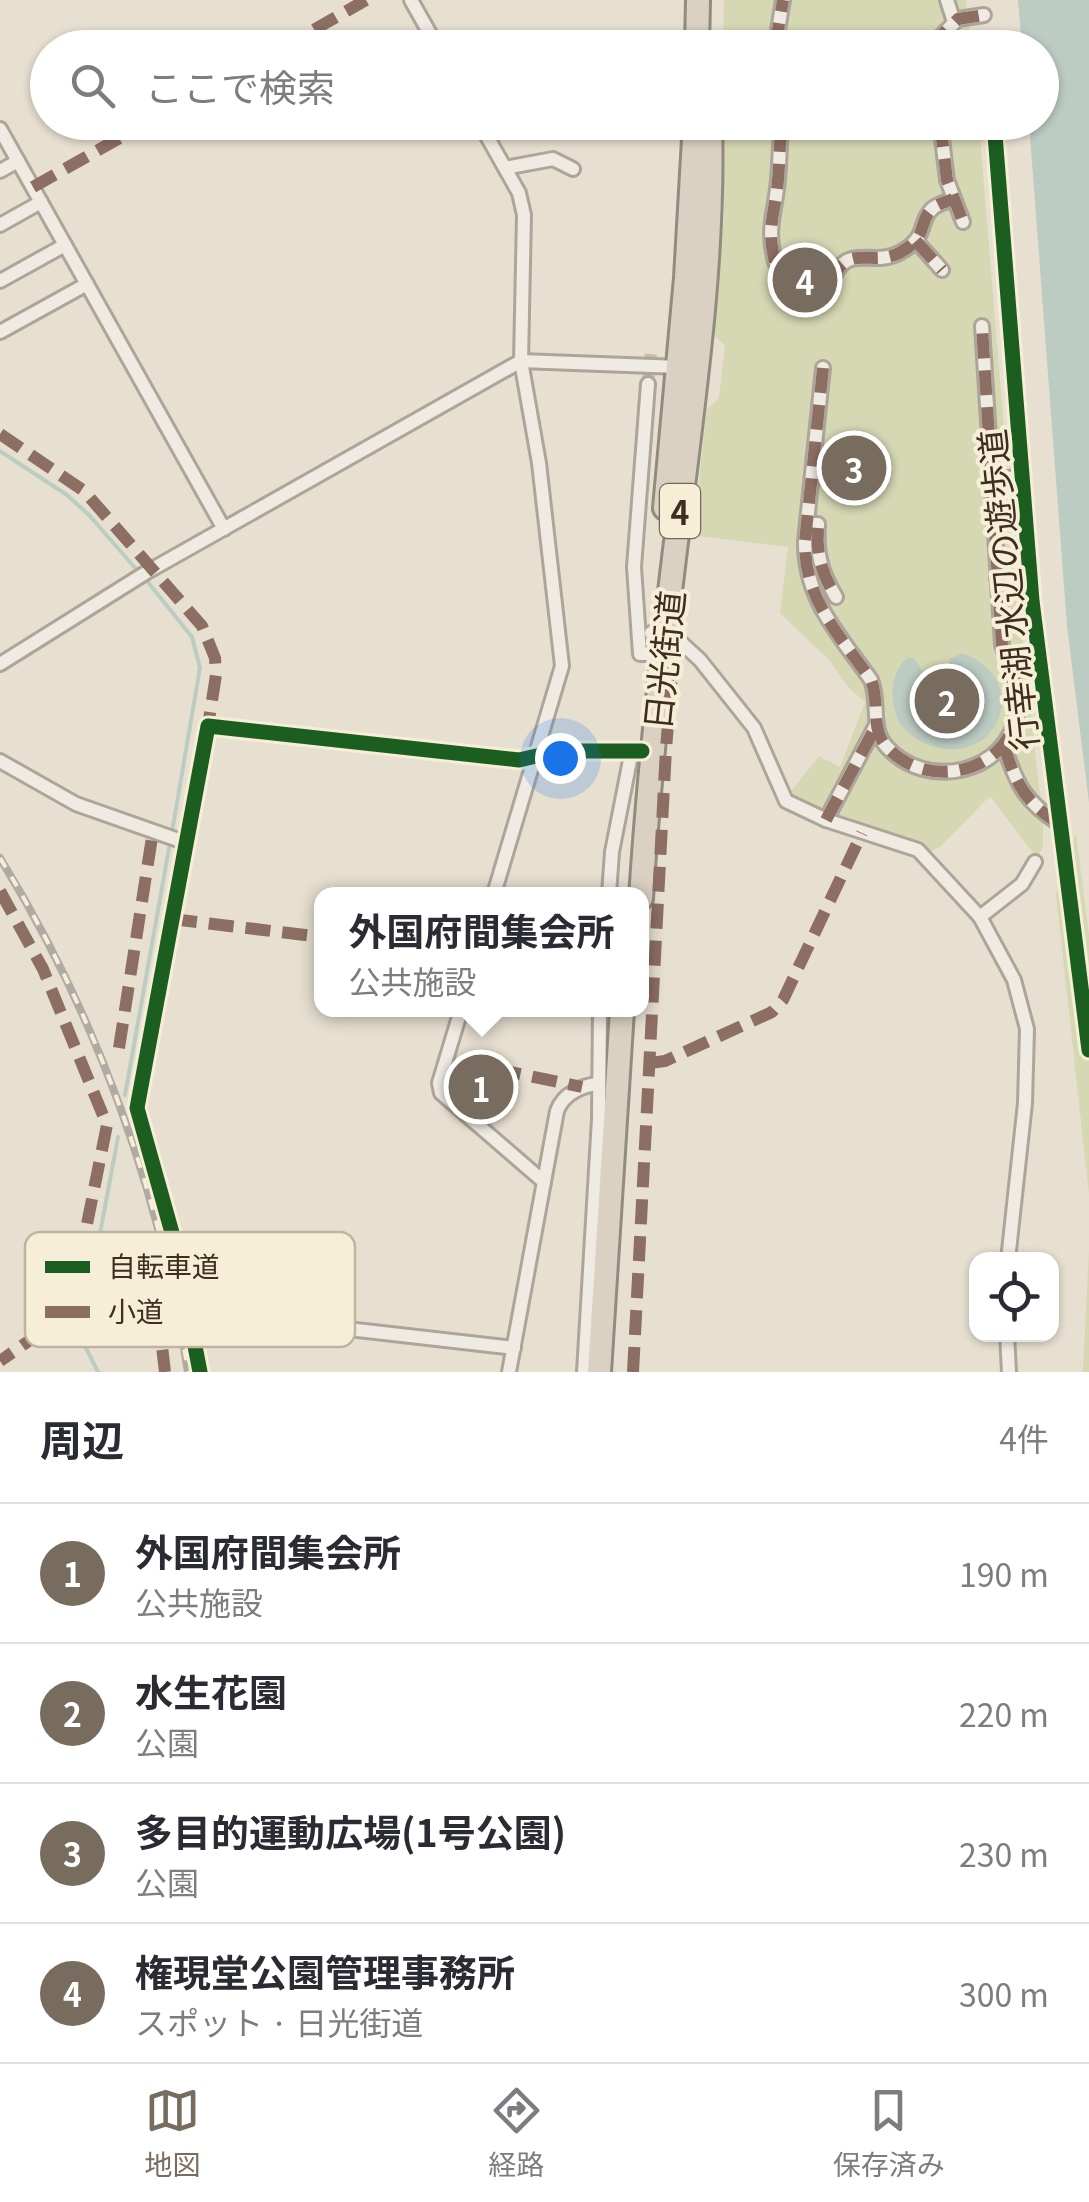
<!DOCTYPE html>
<html lang="ja">
<meta charset="utf-8">
<style>
:root{--surface:#fff;--page:#f7f7f7;--text:#2b2b33;--muted:#7c7c81;--line:#e1e1e2;--accent:#786c5e}
body{margin:0;font-family:Georgia,"Noto Sans JP",serif;background:var(--page);color:var(--text)}
.controls{position:absolute;right:30px;bottom:30px;display:grid;overflow:hidden;border-radius:20px;box-shadow:0 2px 8px #0004}
.controls button{width:90px;height:90px;display:grid;place-items:center;padding:0;border:0;border-bottom:2px solid var(--line);background:var(--surface);color:var(--text);font:50px sans-serif}
.you{position:absolute;left:560px;top:758px;width:35px;height:35px;margin:-25px;border:8px solid #fff;border-radius:50%;background:#1a73e8;box-shadow:0 0 0 15px #1a73e833}
.badge{display:grid;place-items:center;width:65px;height:65px;border-radius:50%;background:var(--accent);color:#fff;font-size:32px;font-weight:700}
.pin{position:absolute;translate:-50% -50%;border:5px solid #fff;box-shadow:0 2px 10px #0006}
.popup{position:absolute;left:314px;top:887px;width:335px;height:130px;box-sizing:border-box;display:grid;place-content:center;border-radius:20px;background:var(--surface);filter:drop-shadow(0 2px 8px #0005);font-size:32px;white-space:nowrap;color:var(--muted)}
.popup b{font-size:38px;color:var(--text)}
.popup::after{content:'';position:absolute;left:50%;top:100%;margin-left:-20px;border:20px solid transparent;border-top-color:var(--surface)}
.list{margin:0;padding:0;list-style:none}
h2{display:flex;justify-content:space-between;align-items:center;height:130px;margin:0;padding:0 40px;font-size:42px}
h2 small{font-size:32px;font-weight:400;color:var(--muted)}
.list li{display:grid;grid-template-columns:65px 1fr auto;gap:30px;align-items:center;box-sizing:border-box;height:140px;padding:0 40px;border-top:2px solid var(--line)}
.list b{display:block;font-size:38px;white-space:nowrap}
.list p{margin:0;font-size:32px;white-space:nowrap;color:var(--muted)}
.list em{font-size:32px;font-style:normal;color:var(--muted)}
.icon{flex:none;width:55px;height:55px;fill:none;stroke:currentColor;stroke-width:2;stroke-linecap:round;stroke-linejoin:round}
.map{position:relative;flex:none;width:1089px;height:1372px;overflow:hidden}
.search{position:absolute;background:var(--surface);box-shadow:0 2px 8px #0004;left:30px;right:30px;top:30px;height:110px;display:flex;align-items:center;gap:25px;box-sizing:border-box;padding:0 35px;border-radius:55px;color:var(--muted);font-size:38px}
.sheet{height:690px;background:var(--surface)}
nav{display:flex;justify-content:space-around;align-items:center;box-sizing:border-box;height:140px;border-top:2px solid var(--line);background:var(--surface);font-size:28px;color:var(--muted)}
nav a{display:grid;justify-items:center;gap:5px}
nav .on{color:var(--accent)}
.map>svg:first-child{display:block}
</style>
<div class="map">
<svg width="1089" height="1372" viewBox="0 0 1089 1372">
<rect width="100%" height="100%" fill="#e7e0d1"/>
<g fill="#d6d7b3">
<polygon points="724,0 966,0 971,47 723,48"/>
<polygon points="724,123 979,123 1016,576 1043,825 1043,848 1036,857 990,796 940,847 932,851 833,819 792,800 788,795 819,756 840,767 865,702 848,687 830,661 780,613 788,547 689,535 688,528 694,526 707,409 719,398 725,346 714,335 724,219"/>
<polygon points="1076,833 1089,935 1089,1194 1056,895"/>
<polygon points="1089,1249 1089,1372 1083,1372 1083,1369"/>
</g>
<g fill="#bcccc2">
<polygon points="1018,0 1089,0 1089,803 1067,626 1029,123 1042,122 1042,48 1022,47"/>
<path d="M 961,653 C 1037,677 997,777 922,742 C 907,734 897,724 894,708 C 890,690 894,670 907,658 L 914,658 L 928,680 L 940,682 L 947,677 L 950,659 Z"/>
</g>
<g fill="none" stroke-linecap="round" stroke-linejoin="round">
<g stroke="#bcccc2" stroke-width="4">
<polyline points="0,451 67,495 89,515 136,569"/>
<polyline points="147,581 192,637 200,668 172,832"/>
<polyline points="125,1095 170,843"/>
<polyline points="98,1372 86,1348 84,1320 118,1137"/>
</g>
</g>
<g fill="#cbbfb2" stroke="#a89c90" stroke-width="2.5">
<polygon points="803,269 816,278 807,290 795,281"/>
<polygon points="473,1057 488,1060 484,1081 514,1083 513,1098 467,1095"/>
</g>
<g fill="none" stroke-linecap="round" stroke-linejoin="round">
<polyline stroke="#c5bcae" stroke-width="12" stroke-dasharray="12 6" stroke-linecap="butt" points="648,384 651,352"/>
<defs>
<g id="street">
<polyline points="411,0 438,48"/>
<polyline points="947,0 954,22"/>
<polyline points="775,48 783,0"/>
<polyline points="929,48 958,19 984,15"/>
<polyline points="479,122 519,193 524,215 521,361 539,463 562,666 494,894"/>
<polyline points="940,122 947,180 963,222"/>
<polyline points="0,129 224,529"/>
<polyline points="505,168 553,159 573,169"/>
<polyline points="0,171 18,161"/>
<polyline points="0,225 41,202"/>
<polyline points="916,241 942,270"/>
<path d="M 775,262 C 767,231 773,219 777,189 C 780,167 779,144 782,122"/>
<polyline points="0,281 65,245"/>
<path d="M 831,286 C 844,239 872,269 901,252 C 929,236 918,222 932,209 C 937,204 946,202 953,199"/>
<polyline points="0,332 87,284"/>
<path d="M 823,368 L 805,541 C 804,600 839,634 871,680 C 880,702 870,728 886,746 C 926,792 1009,774 1017,711 C 1021,687 1009,667 1002,645 L 982,326"/>
<polyline points="648,384 634,567 640,654 649,654"/>
<polyline points="991,479 1023,477"/>
<path d="M 807,524 L 818,524 C 816,554 821,572 836,597"/>
<polyline points="997,579 1031,579"/>
<polyline points="651,633 675,637 700,660 754,728 786,801 826,820 918,850 980,917 1014,980 1027,1029 1025,1103 1008,1260"/>
<polyline points="0,664 147,572 521,361 679,367"/>
<polyline points="1017,695 1045,694"/>
<path d="M 1004,746 C 1017,786 1025,802 1061,825"/>
<polyline points="0,761 76,804 184,842"/>
<polyline points="826,820 876,725"/>
<polyline points="609,894 612,852 632,750"/>
<polyline points="980,917 1022,884 1035,862"/>
<polyline points="461,1010 439,1083 441,1093 544,1182"/>
<polyline points="190,1311 514,1348"/>
<polyline points="1007,1334 1009,1372"/>
<polyline points="200,1372 176,1247 137,1108 208,726 519,760 558,751 642,751"/>
<path d="M 509,1372 L 557,1111 C 563,1094 582,1085 599,1084"/>
<polyline points="584,1372 599,1119 600,1010"/>
</g>
<g id="highway">
<polyline points="697,48 698,0"/>
<polyline points="665,508 686,278 695,122"/>
<path d="M 641,898 C 649,771 663,645 679,518 C 695,388 714,254 710,122"/>
<polyline points="599,1372 622,1010"/>
</g>
</defs>
<use href="#street" stroke="#ada599" stroke-width="18"/>
<use href="#highway" stroke="#928b80" stroke-width="28"/>
<use href="#street" stroke="#efebe3" stroke-width="12"/>
<use href="#highway" stroke="#dad1c2" stroke-width="22"/>
<defs>
<path id="rail" d="M 0,858 C 96,1014 160,1191 188,1372"/>
</defs>
<use href="#rail" stroke="#afaaa2" stroke-width="8"/>
<use href="#rail" stroke="#f7eed8" stroke-width="4" stroke-dasharray="11" stroke-linecap="butt"/>
<g stroke="#8d6e63" stroke-width="12" stroke-dasharray="25 12" stroke-linecap="butt">
<polyline points="282,48 366,0"/>
<polyline points="775,48 783,0"/>
<polyline points="929,48 958,19 984,15"/>
<polyline points="940,122 947,180 963,222"/>
<polyline points="33,187 148,122"/>
<polyline points="916,241 942,270"/>
<path d="M 775,262 C 767,231 773,219 777,189 C 780,167 779,144 782,122"/>
<path d="M 831,286 C 844,239 872,269 901,252 C 929,236 918,222 932,209 C 937,204 946,202 953,199"/>
<path d="M 823,368 L 805,541 C 804,600 839,634 871,680 C 880,702 870,728 886,746 C 926,792 1009,774 1017,711 C 1021,687 1009,667 1002,645 L 982,326"/>
<polyline points="0,434 84,491 202,626 215,658 216,675 208,726"/>
<path d="M 818,528 C 816,555 822,574 836,597"/>
<path d="M 1004,746 C 1017,786 1025,802 1061,825"/>
<polyline points="826,820 877,724"/>
<polyline points="0,891 43,969 107,1125 70,1308 66,1315 0,1361"/>
<polyline points="172,919 321,937"/>
<polyline points="119,1048 153,831"/>
<polyline points="650,1063 665,1061 772,1012 783,1000 862,833"/>
<polyline points="496,1069 582,1087"/>
<polyline points="158,1313 165,1372"/>
<polyline points="633,1372 666,749 675,637"/>
</g>
<defs>
<g id="cycleway">
<polyline points="994,122 1032,601 1089,1050"/>
<polyline points="200,1372 176,1247 137,1108 208,726 519,760 558,751 642,751"/>
</g>
</defs>
<use href="#cycleway" stroke="#f7eed8" stroke-width="21"/>
<use href="#cycleway" stroke="#1b5e20" stroke-width="15"/>
</g>
<g text-anchor="middle" dominant-baseline="central" stroke-width="8" stroke-linejoin="round" paint-order="stroke">
<rect fill="#f7eed8" stroke="#756857" stroke-width="2.5" x="660" y="484" width="40" height="54" rx="8"/>
<g font-size="32" font-weight="bold" fill="#3d2e20">
<text x="680" y="511">4</text>
</g>
<g font-size="35" fill="#3d2e20" stroke="#f7eed8">
<text transform="translate(1006 590) rotate(-96)">行幸湖 水辺の遊歩道</text>
<text transform="translate(662 660) rotate(-84)">日光街道</text>
</g>
</g>
<rect x="25" y="1232" width="330" height="115" rx="15" fill="#f7eed8" stroke="#bfb4a1" stroke-width="2.5"/>
<rect x="45" y="1261" width="45" height="12" fill="#1b5e20"/>
<rect x="45" y="1306" width="45" height="12" fill="#8d6e63"/>
<g font-size="28" fill="#3d2e20">
<text x="108" y="1277">自転車道</text>
<text x="108" y="1322">小道</text>
</g>
</svg>
<div class="controls">
<button><svg class="icon" aria-label="locate" viewBox="0 0 24 24"><circle cx="12" cy="12" r="6"/><path d="M12 2v4M12 18v4M2 12h4M18 12h4"/></svg></button>
</div>
<div class="you"></div>
<div class="pin badge" style="left:481px;top:1087px">1</div>
<div class="popup"><b>外国府間集会所</b>公共施設</div>
<div class="pin badge" style="left:947px;top:701px">2</div>
<div class="pin badge" style="left:854px;top:468px">3</div>
<div class="pin badge" style="left:805px;top:280px">4</div>
<div class="search"><svg class="icon" aria-label="search" viewBox="0 0 24 24"><circle cx="10" cy="10" r="6"/><path d="M15 15l6 6"/></svg>ここで検索</div>
</div>
<section class="sheet">
<h2>周辺<small>4件</small></h2>
<ul class="list">
<li><span class="badge">1</span><div><b>外国府間集会所</b><p>公共施設</p></div><em>190 m</em></li>
<li><span class="badge">2</span><div><b>水生花園</b><p>公園</p></div><em>220 m</em></li>
<li><span class="badge">3</span><div><b>多目的運動広場(1号公園)</b><p>公園</p></div><em>230 m</em></li>
<li><span class="badge">4</span><div><b>権現堂公園管理事務所</b><p>スポット · 日光街道</p></div><em>300 m</em></li>
</ul>
</section>
<nav>
<a class="on"><svg class="icon" aria-label="map" viewBox="0 0 24 24"><path d="M3 6l6-2 6 2 6-2v14l-6 2-6-2-6 2zM9 4v14M15 6v14"/></svg>地図</a>
<a><svg class="icon" aria-label="directions" viewBox="0 0 24 24"><path d="M12 3l9 9-9 9-9-9zM9 14v-3h6M13 9l2 2-2 2"/></svg>経路</a>
<a><svg class="icon" aria-label="saved" viewBox="0 0 24 24"><path d="M7 4h10v16l-5-4-5 4z"/></svg>保存済み</a>
</nav>
